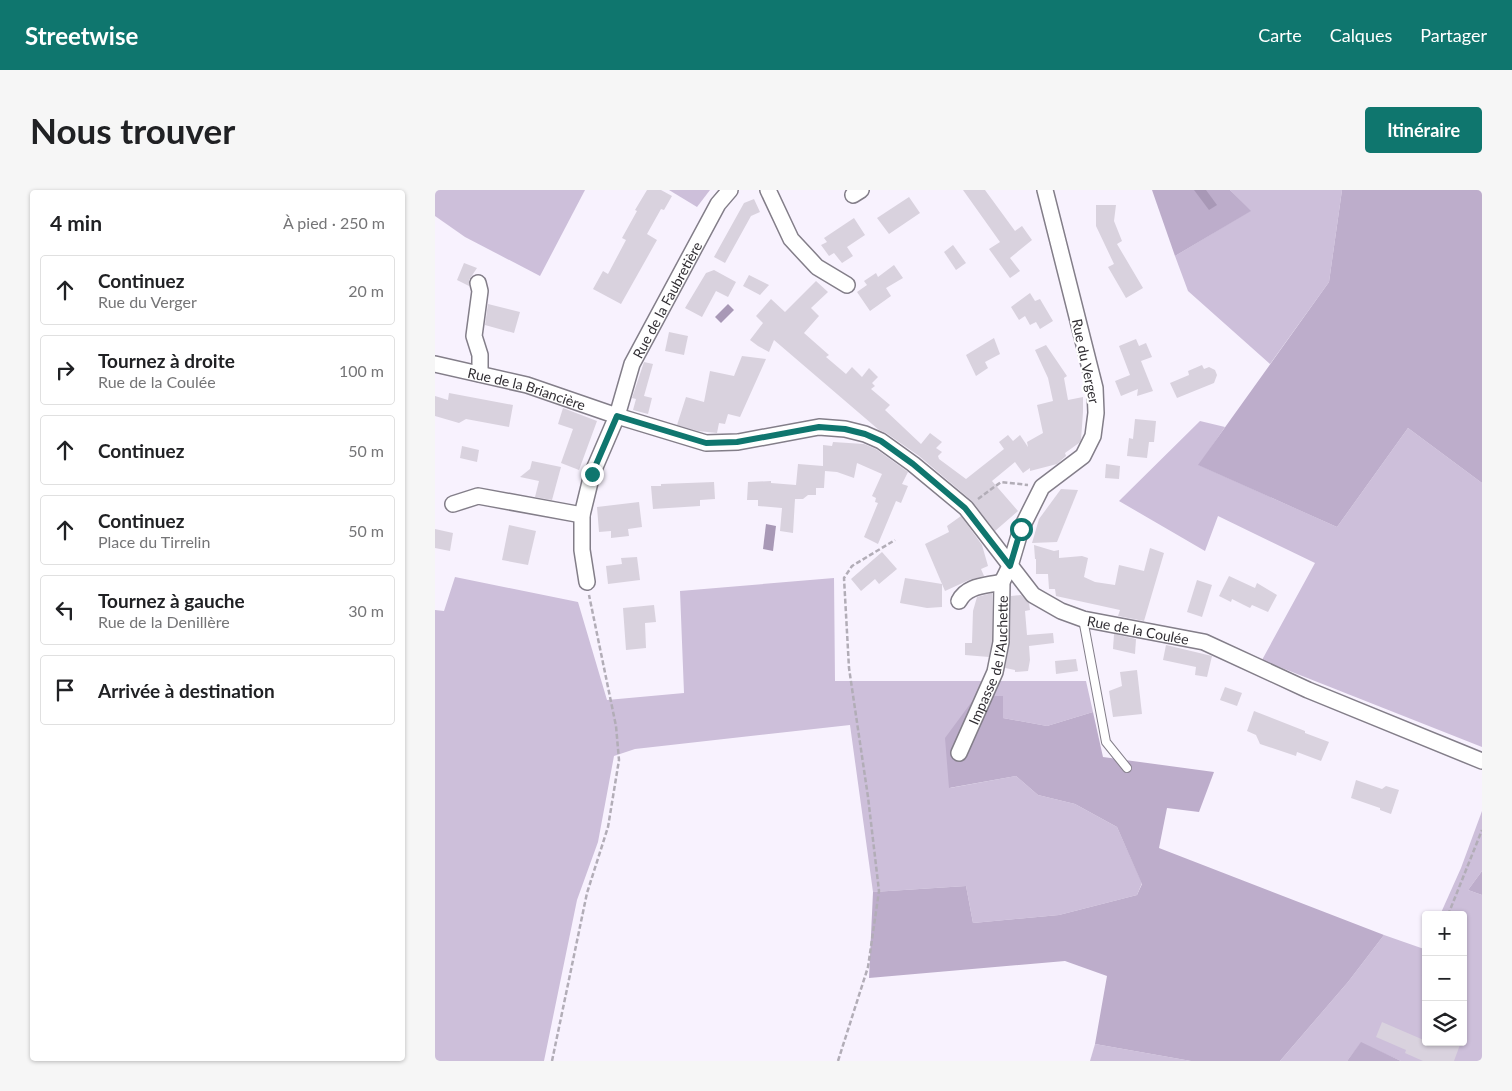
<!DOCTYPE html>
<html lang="fr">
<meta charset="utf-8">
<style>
:root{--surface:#fff;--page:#f6f6f6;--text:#202124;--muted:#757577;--line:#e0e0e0;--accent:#0f766e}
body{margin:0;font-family:Lato,sans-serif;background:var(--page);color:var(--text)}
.controls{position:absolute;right:15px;bottom:15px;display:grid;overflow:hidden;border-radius:5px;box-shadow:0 1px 4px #0004}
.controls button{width:45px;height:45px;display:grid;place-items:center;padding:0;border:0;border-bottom:1px solid var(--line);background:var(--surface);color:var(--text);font:25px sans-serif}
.stop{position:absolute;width:15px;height:15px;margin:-11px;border:4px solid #0f766e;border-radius:50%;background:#fff}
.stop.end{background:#0f766e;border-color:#fff;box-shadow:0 1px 5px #0008}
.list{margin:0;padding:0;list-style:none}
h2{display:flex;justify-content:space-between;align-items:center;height:65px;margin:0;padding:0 20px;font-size:21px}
h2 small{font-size:16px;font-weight:400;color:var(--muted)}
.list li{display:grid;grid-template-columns:32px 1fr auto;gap:15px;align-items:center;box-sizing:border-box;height:70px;margin:0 10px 10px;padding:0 10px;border:1px solid var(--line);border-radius:5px}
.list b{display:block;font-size:19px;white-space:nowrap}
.list p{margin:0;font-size:16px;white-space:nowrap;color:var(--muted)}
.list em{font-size:16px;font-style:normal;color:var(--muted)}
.icon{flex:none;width:28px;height:28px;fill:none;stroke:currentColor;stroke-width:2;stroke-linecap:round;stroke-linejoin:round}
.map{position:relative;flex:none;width:1047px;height:871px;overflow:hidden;border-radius:5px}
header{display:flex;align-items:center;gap:30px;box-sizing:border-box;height:70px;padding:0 25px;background:var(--accent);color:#fff}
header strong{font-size:24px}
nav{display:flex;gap:28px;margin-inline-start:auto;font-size:18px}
.intro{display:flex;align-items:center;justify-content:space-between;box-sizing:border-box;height:120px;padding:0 30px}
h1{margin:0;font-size:35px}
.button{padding:12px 22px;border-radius:5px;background:var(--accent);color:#fff;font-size:18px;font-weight:700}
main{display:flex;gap:30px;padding:0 30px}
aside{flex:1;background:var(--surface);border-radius:5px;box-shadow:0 1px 4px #0004}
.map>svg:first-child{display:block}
</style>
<header>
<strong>Streetwise</strong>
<nav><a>Carte</a><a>Calques</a><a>Partager</a></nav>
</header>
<div class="intro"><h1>Nous trouver</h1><a class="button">Itinéraire</a></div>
<main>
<aside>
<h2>4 min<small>À pied · 250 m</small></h2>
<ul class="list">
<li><svg class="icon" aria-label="ahead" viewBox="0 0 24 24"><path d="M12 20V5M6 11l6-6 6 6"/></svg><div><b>Continuez</b><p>Rue du Verger</p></div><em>20 m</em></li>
<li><svg class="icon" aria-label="right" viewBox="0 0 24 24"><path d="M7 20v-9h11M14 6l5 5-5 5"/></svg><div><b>Tournez à droite</b><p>Rue de la Coulée</p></div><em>100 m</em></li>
<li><svg class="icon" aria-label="ahead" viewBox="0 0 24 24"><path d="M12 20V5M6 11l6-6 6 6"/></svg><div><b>Continuez</b></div><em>50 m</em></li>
<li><svg class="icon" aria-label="ahead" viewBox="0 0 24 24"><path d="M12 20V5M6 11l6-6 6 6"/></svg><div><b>Continuez</b><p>Place du Tirrelin</p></div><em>50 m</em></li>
<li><svg class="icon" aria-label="left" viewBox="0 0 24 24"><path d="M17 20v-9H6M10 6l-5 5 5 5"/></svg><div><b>Tournez à gauche</b><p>Rue de la Denillère</p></div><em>30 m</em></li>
<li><svg class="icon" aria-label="arrive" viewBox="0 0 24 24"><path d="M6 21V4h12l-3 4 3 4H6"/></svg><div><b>Arrivée à destination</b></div></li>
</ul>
</aside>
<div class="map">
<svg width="1047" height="871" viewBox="0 0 1047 871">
<rect width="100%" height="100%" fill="#f8f2fe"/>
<g fill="#cdbfda">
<polygon points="0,0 150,0 105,86 30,47 0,26"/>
<polygon points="234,0 275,0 262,17"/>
<polygon points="795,0 907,0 894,92 835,174 753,101 740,66 815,21"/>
<polygon points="765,231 790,237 764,275 902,337 973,238 1047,293 1047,557 827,470 880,373 783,326 770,361 684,311"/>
<polygon points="20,387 143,412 172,510 249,503 245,401 399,388 400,491 651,491 658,522 612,536 568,528 515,598 581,586 603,605 640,614 682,637 707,693 702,705 624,725 538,733 531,696 438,702 415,535 200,559 179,566 163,652 142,710 109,871 0,871 0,420 9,421"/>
<polygon points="1047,621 1047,681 1033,700 1047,705 1047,871 966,871 926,853 912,871 845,871 913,792 949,745 989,759 991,757 991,852 1028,852 1028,725 1005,725 1026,678"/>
<polygon points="660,854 756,871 655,871"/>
</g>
<g fill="#bdadcb">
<polygon points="717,0 795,0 816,21 740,66"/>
<polygon points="907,0 1047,0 1047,293 973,238 902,337 763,275 894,92"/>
<polygon points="541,506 568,506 568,528 612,536 658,522 668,567 779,582 764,622 732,618 724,658 949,745 913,792 845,871 756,871 660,854 672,786 630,771 434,788 438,702 531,696 538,733 624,725 702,705 707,694 682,637 640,614 603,605 581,586 514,598 510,548"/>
<polygon points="1047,681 1047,705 1033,700"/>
<polygon points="926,852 966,871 912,871"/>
</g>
<g fill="#a898b6">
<polygon points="759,0 771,0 782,15 774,20"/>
<polygon points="293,114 299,120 286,133 280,127"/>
<polygon points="331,334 341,336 338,361 328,359"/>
</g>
<g fill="#d9d2de">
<polygon points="212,0 226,0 237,6 229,20 226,19 212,44 222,50 186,114 158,99 168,81 173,84 191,50 187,48 202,21 200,20"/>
<polygon points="528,0 550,0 580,41 587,36 597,50 575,68 585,81 575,88 554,59 565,52"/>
<polygon points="474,7 485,23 454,44 442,28"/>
<polygon points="319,9 325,22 316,26 290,73 279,67 309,13"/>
<polygon points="661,15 681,15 679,31 687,51 682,54 708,98 691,108 673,77 679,74 661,36"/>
<polygon points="419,28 430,45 412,57 418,66 407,73 399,63 394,66 386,55 392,52 389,48"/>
<polygon points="518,55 531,73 521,80 509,62"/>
<polygon points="29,73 42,78 34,90 34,96 22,90"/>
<polygon points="459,75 468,88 451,98 456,106 435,121 422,102 432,95 429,91 441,83 443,87"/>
<polygon points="279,80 301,92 293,107 281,101 267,127 250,118 271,83"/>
<polygon points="314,85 334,95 325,105 308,96"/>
<polygon points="381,91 393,102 376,118 384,126 369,143 394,165 391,167 411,184 417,177 427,187 434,178 443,187 437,193 440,196 436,199 455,215 450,220 486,254 495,243 507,252 501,258 507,262 503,266 504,269 531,289 569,259 564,252 573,245 578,251 585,245 593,257 592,252 608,243 602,215 618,211 613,188 600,160 611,155 632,186 629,188 633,210 648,207 648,222 646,250 644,253 630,263 631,266 622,274 595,281 595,278 588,283 580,272 557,291 583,321 560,341 537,311 484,266 451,243 444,240 339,150 334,162 323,156 315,150 328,133 321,126 336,109 350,122"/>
<polygon points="595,103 600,111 605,109 618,131 605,139 601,132 595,135 590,126 584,130 576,117"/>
<polygon points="53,114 85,122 79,143 50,135"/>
<polygon points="234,142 253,146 249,165 230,161"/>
<polygon points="559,148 565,164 550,172 553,178 541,186 531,165"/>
<polygon points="701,149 704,156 711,153 717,167 706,171 718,201 702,206 703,199 686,206 680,191 695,185 684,156"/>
<polygon points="307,166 331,169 305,227 293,224 290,234 284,233 282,243 263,241 242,235 251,207 269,212 275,181 299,186"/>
<polygon points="209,172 218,174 209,206 217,208 213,224 198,220 201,209 197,208"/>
<polygon points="767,175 769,179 774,177 780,180 782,185 779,193 742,208 735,193 754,185 753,181"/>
<polygon points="14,203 78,215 74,237 31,229 24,233 0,226 0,206 13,210"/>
<polygon points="128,218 162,231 144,280 126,273 138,239 123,234"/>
<polygon points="700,229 721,231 719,252 714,252 712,268 692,266 694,248 698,249"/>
<polygon points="398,252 429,254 441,259 473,282 467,294 473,296 466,313 461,311 443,354 429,347 443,313 440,312 441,308 437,306 447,284 422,273 419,288 402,282 390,281 389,298 381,298 381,305 373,305 368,309 360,309 358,343 345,341 347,318 323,316 323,310 312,310 313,292 336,291 336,293 361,295 363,274 388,276 388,255 397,256"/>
<polygon points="27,256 44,260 42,272 25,268"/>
<polygon points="97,271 126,277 117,310 100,307 104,291 85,287 95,279"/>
<polygon points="671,274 685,276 684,289 670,288"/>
<polygon points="279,292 280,309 265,310 265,316 218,319 216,296 226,296 226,294"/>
<polygon points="626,299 643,300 622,352 597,353 604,329"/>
<polygon points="204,312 207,337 193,339 194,346 176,348 176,341 164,342 162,317"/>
<polygon points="526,326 547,355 553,376 546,379 549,386 534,390 510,401 490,354 514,342 512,336"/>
<polygon points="74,335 101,341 93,375 67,370"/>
<polygon points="0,339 18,343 15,361 0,358"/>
<polygon points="599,355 619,361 624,360 624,368 647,366 653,368 649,387 660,392 680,395 684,375 709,381 715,358 729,363 709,431 683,426 685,420 621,406 620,399 614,399 613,384 601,384 601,369 600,369"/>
<polygon points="447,362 462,379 444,394 440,389 426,401 416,389"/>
<polygon points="202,367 205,390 173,394 171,376 187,374 186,368"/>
<polygon points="794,386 820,398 822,393 842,405 833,422 817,415 815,418 797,409 796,412 784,406"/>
<polygon points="470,388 507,394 507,417 492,418 465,413"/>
<polygon points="762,390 777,395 767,427 752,422"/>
<polygon points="557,403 557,451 554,467 530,465 530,453 537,453 538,421 542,407"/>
<polygon points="586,405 594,413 595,420 590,421 592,445 618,443 619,453 594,456 595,470 593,481 580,482 580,480 570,478 575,452 576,406"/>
<polygon points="219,415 221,432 210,433 211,458 191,460 188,418"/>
<polygon points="679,444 701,449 700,464 678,459"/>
<polygon points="731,455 777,466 772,487 760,485 761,477 728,470"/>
<polygon points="641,469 643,481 621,484 620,471"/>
<polygon points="702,480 707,524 678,527 674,501 687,496 685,482"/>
<polygon points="790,497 807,503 802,516 785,510"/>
<polygon points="819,521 870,541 870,543 894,552 886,571 862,562 861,566 825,554 821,545 812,541"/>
<polygon points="921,590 947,599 951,596 964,600 956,624 945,620 945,618 916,608"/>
<polygon points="947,832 991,851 991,852 1026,852 1019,871 988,871 970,863 971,860 941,847"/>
</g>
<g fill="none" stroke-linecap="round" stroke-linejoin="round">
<defs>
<polyline id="service" points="648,429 671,552 692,578"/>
<g id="minor">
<polyline points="333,0 356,49 382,77 412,95"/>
<polyline points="418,5 426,0"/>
<polyline points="43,93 45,101 39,146 45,165 45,184"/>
<path id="s1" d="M 0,174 L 92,195 L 182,226 L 271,253 L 303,252 L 384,237 L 410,239 L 430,244 L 446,251 L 478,274 L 531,318 L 598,405 L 626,421 L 648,429 L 769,452 L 873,500 L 1047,571"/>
<polyline points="18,314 43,306 147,325"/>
<path id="s2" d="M 152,392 L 147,360 L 147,325 L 157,284 L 182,226 L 197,174 L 283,14 L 295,0"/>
<path d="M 524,411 C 532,395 551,396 567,392"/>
<path id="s3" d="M 524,563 L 560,482 L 566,452 L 567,392 L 575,376 L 586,339 L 607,297 L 648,266 L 658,246 L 661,223 L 660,198 L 610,0"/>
</g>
</defs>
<use href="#service" stroke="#837e89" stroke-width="10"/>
<use href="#minor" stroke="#837e89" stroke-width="18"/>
<g stroke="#b2adb7" stroke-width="2.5" stroke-dasharray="5 2.5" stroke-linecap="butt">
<polyline points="543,309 566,292 593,295"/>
<polyline points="1013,725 1047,640"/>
<polyline points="988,786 991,779"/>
<polyline points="117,871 152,703 173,637 184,570 181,536 154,405"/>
<polyline points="403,871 433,777 444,701 433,607 414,478 409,388 417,376 460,350"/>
</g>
<use href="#service" stroke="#fff" stroke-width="8"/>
<use href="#minor" stroke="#fff" stroke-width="15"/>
</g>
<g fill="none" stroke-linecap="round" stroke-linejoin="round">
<polyline stroke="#0f766e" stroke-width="6" points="157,284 182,226 271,253 302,252 384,237 410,239 430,244 446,251 478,274 530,318 575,376 586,339"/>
</g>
<g text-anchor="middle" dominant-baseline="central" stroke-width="4.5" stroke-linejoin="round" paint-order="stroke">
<g font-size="14" fill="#312e33" stroke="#fff">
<text stroke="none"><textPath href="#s2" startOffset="300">Rue de la Faubretière</textPath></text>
<text transform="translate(651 171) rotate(78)">Rue du Verger</text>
<text stroke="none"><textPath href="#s1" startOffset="95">Rue de la Briancière</textPath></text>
<text stroke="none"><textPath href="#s1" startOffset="791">Rue de la Coulée</textPath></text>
<text stroke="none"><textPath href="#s3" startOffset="99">Impasse de l'Auchette</textPath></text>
</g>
</g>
</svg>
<div class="controls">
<button>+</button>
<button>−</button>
<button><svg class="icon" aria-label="layers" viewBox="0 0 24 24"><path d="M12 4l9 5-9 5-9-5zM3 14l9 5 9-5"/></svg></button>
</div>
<div class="stop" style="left:586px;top:339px"></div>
<div class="stop end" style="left:157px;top:284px"></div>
</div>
</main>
